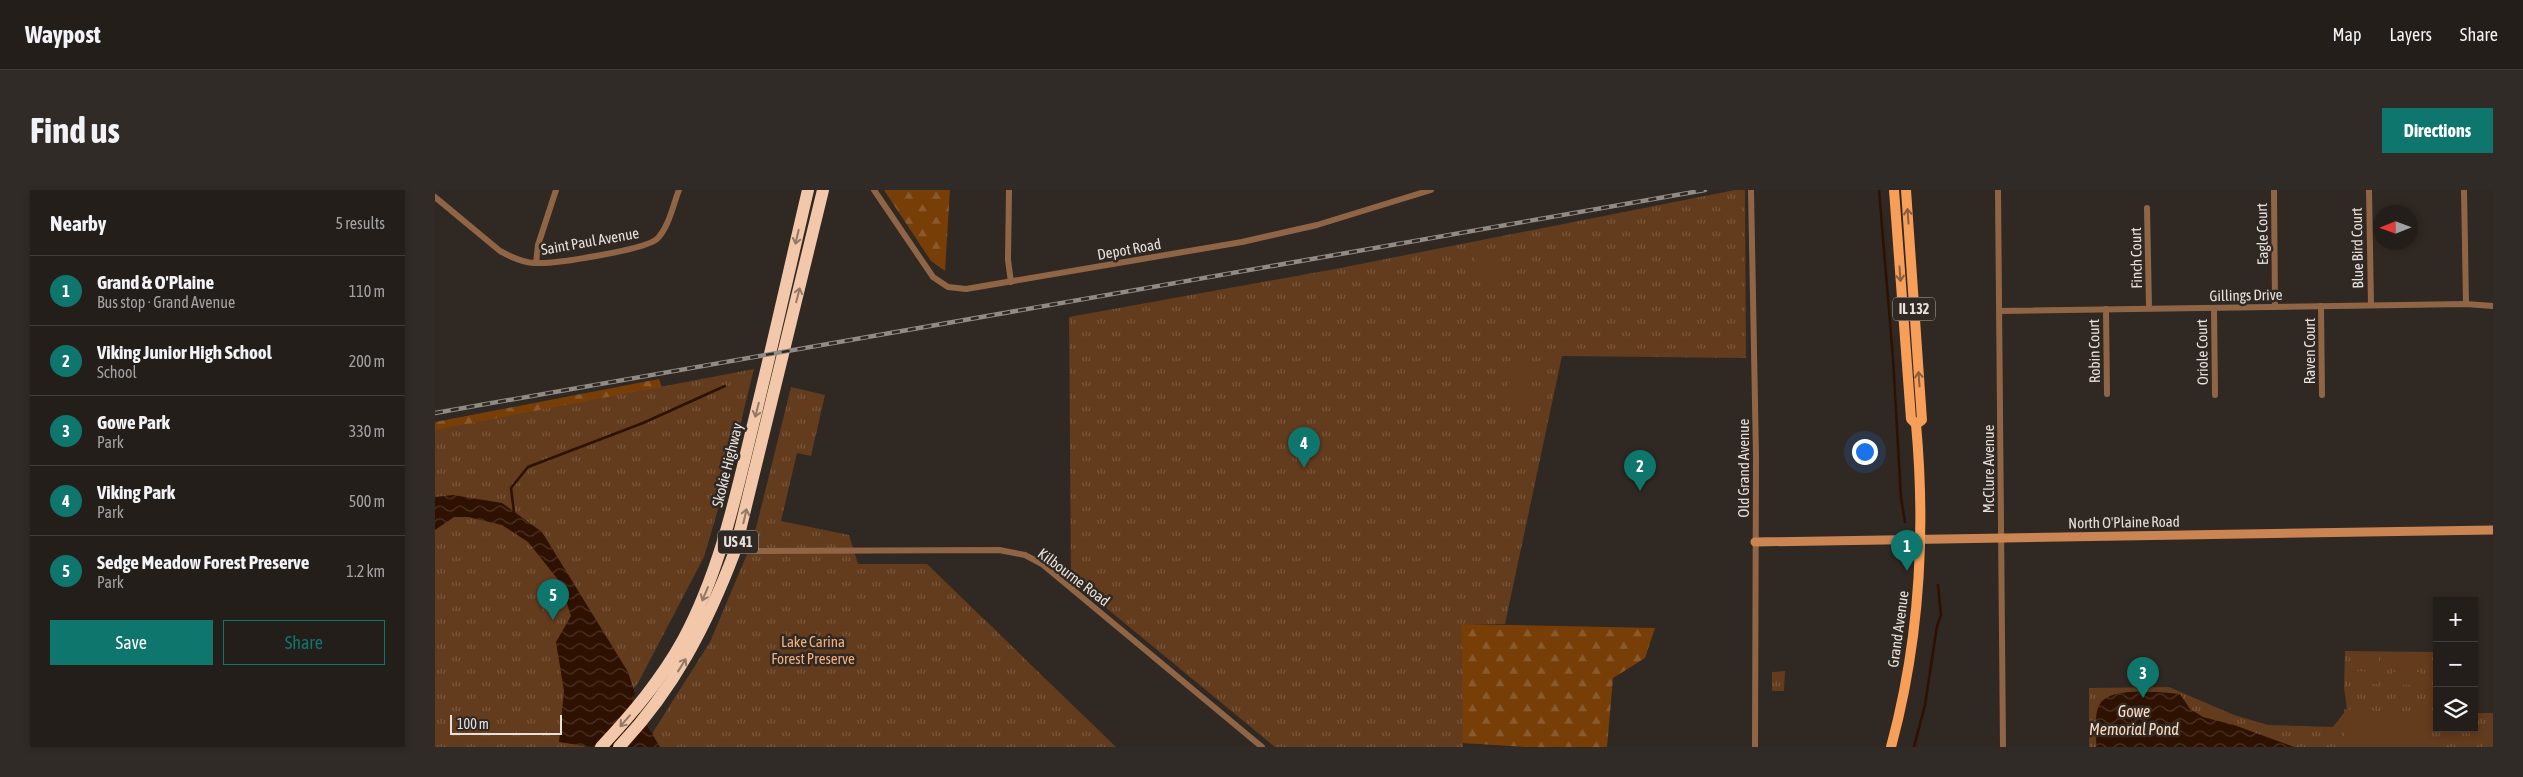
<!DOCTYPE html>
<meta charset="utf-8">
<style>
:root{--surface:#241e1a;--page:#302b27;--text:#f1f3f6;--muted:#a3a2a2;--line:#413c39;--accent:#0f766e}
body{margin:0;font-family:"Asap Condensed",sans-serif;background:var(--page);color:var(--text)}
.controls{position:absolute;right:15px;bottom:15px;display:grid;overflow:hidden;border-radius:0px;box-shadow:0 2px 8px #0003}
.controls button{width:45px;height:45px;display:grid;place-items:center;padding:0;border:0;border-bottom:1px solid var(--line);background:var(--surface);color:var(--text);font:25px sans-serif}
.compass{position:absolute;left:1938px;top:15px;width:45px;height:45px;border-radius:50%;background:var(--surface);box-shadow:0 2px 8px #0003;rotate:269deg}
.scale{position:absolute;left:15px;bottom:12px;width:112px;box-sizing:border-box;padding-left:5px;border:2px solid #e6e1dd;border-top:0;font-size:14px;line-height:18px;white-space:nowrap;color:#e6e1dd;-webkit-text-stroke:4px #302822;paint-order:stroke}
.you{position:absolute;left:1429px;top:261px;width:18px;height:18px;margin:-12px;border:4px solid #fff;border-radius:50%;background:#1a73e8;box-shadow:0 0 0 8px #1a73e833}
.badge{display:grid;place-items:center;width:32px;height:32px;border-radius:50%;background:var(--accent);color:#fff;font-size:16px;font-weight:700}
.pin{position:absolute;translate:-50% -41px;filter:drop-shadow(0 1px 2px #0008)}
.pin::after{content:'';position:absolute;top:26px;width:18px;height:15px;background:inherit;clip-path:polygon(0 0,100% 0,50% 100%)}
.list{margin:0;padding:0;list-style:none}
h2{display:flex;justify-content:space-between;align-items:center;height:65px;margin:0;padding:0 20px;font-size:21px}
h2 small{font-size:16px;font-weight:400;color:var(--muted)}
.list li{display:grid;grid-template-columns:32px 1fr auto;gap:15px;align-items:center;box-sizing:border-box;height:70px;padding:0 20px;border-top:1px solid var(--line)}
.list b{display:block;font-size:19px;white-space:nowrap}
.list p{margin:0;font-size:16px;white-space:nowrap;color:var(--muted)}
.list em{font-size:16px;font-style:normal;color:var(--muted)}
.actions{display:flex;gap:10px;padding:15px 20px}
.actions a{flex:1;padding:11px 0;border:1px solid var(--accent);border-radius:0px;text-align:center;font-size:18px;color:var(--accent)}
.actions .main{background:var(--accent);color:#fff}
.icon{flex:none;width:28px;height:28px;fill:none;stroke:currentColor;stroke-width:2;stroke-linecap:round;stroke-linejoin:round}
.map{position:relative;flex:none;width:2058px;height:557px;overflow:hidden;border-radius:0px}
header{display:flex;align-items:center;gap:30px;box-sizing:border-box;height:70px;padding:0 25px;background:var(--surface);border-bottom:1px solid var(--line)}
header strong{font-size:24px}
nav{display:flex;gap:28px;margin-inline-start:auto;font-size:18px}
.intro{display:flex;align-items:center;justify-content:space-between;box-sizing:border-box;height:120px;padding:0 30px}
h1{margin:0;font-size:35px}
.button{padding:12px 22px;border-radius:0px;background:var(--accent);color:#fff;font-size:18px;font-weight:700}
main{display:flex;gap:30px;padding:0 30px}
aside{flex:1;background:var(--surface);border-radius:0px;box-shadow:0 2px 8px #0003}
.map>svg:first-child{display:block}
</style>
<header>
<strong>Waypost</strong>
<nav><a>Map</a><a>Layers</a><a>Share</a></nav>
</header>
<div class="intro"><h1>Find us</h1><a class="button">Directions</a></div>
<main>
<aside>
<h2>Nearby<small>5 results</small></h2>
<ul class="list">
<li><span class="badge">1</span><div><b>Grand &amp; O'Plaine</b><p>Bus stop · Grand Avenue</p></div><em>110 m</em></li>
<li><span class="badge">2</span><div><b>Viking Junior High School</b><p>School</p></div><em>200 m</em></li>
<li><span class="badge">3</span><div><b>Gowe Park</b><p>Park</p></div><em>330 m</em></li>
<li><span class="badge">4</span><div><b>Viking Park</b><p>Park</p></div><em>500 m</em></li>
<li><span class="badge">5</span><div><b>Sedge Meadow Forest Preserve</b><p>Park</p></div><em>1.2 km</em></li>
</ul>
<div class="actions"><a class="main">Save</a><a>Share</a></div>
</aside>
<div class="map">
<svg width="2058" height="557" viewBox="0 0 2058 557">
<defs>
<pattern id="forest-firs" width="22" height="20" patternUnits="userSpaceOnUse" patternTransform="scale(1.25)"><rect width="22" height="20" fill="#773e08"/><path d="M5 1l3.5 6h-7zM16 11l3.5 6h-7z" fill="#8a5a2c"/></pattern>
<pattern id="park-tufts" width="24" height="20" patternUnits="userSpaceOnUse" patternTransform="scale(1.25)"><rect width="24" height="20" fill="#633b1d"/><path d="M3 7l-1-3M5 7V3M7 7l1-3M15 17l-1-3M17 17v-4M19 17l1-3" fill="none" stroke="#79573d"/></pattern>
<pattern id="water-waves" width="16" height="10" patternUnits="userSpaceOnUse" patternTransform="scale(1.25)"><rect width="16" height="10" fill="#2e1100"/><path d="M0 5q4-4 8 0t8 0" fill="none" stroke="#4c3325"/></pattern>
</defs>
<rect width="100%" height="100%" fill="#302822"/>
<g fill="url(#forest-firs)">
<polygon points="449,0 515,0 510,81 496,71"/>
<polygon points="224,189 227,198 0,259 0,232"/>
<polygon points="1026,434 1220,438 1210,468 1178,488 1172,557 1091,557 1027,553"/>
</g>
<g fill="url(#park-tufts)">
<polygon points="1300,0 1310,0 1311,168 1127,166 1070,434 1026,434 1028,557 840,557 636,389 634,127 905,78"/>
<polygon points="319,179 291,292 269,367 203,493 149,557 0,557 0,240"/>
<polygon points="356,197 390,205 376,266 362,263 346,331 414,345 423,374 492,374 681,557 219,557 218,542 275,452 318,350"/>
<polygon points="1910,461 2002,462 2002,538 2039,538 2039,519 2041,523 2058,523 2058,557 1654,557 1654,498 1734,497 1799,525 1833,535 1898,537 1912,519 1909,498"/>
<polygon points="1350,481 1349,501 1337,501 1337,482"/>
</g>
<g fill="#633b1d">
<polygon points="1067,59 1067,72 1040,72 1040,60"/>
<polygon points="1040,75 1067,75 1067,87 1041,88"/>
<circle cx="1083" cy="182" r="11"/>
<circle cx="1083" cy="200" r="11"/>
<rect x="1917" y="465" width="27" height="12"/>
<rect x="1958" y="466" width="27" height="12"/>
<polygon points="1917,481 1944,482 1944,494 1917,494"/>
<rect x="1958" y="482" width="27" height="13"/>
<polygon points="1909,519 1992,525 1992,557 1909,557"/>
<polygon points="2052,538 2058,538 2058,557 2048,557 2048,542 2052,542"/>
</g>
<g fill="url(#water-waves)">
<polygon points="18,305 67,313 107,342 193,482 200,504 197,511 225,557 158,557 124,552 129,501 121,452 136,426 125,392 93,352 67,335 33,327 19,327 0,340 0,307"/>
<path d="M 1723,502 L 1745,504 L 1755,519 L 1768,527 L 1799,535 L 1859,557 L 1661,557 C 1662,545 1659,529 1663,518 C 1669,498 1707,502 1723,502 Z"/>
</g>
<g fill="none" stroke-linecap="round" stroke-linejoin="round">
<g stroke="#2e1100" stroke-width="2.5">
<polyline points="1444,0 1458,168 1466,308 1470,332"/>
<polyline points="79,323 76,298 93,277 208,233 290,196"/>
<polyline points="1479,557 1490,515 1502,436 1506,425 1503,395"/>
</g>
<g stroke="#906545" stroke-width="6">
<polyline points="439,0 498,87 513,97 531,99 807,52 882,35 996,0"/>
<polyline points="574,0 573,70 576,92"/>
<polyline points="1316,0 1321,266 1320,557"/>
<polyline points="1563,0 1568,557"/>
<polyline points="1839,0 1840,117"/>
<polyline points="1934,0 1936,115"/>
<polyline points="2029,0 2031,114"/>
<path d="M 0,7 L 65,61 C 76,67 88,73 101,73 C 120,74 209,60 222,49 C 234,37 238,15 244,0"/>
<polyline points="1712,18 1714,118"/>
<polyline points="101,73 103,55 121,0"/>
<polyline points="1886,116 1887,205"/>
<polyline points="1779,118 1780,205"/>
<polyline points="1671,119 1672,204"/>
<polyline points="1565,121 2031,114 2058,116"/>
<polyline points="287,359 300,361 564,360 590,365 607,374 827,557"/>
</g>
<polyline stroke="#ca8552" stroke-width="9" points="1320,352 2058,340"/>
<g stroke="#f79e59" stroke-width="10">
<polyline points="1471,0 1487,230 1481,234"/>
<path d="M 1456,557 C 1485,450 1491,344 1481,234 L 1476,229 L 1459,0"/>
</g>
<g stroke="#f3c8aa" stroke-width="12">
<path d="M 166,557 C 197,524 226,490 248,450 C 283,385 299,314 316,243 C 336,162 354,81 373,0"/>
<path d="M 184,557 C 239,499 272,435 300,361 L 388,0"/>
</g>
<defs>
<polyline id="rail" points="0,223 1270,0"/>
</defs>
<use href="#rail" stroke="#918b86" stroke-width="4.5"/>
<use href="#rail" stroke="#302822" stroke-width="2.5" stroke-dasharray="8" stroke-linecap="butt"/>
</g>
<defs><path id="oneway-shaft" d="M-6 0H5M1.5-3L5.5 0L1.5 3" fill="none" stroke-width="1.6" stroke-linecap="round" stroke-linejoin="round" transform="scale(1.25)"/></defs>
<g stroke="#8a5d3b">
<use href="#oneway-shaft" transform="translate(1473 26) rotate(-94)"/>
<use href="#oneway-shaft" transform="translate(1465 84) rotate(86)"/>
<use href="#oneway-shaft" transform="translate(1484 189) rotate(-94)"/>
</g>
<g stroke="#927866">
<use href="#oneway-shaft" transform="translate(362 47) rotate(103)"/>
<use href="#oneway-shaft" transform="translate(363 105) rotate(-76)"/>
<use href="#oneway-shaft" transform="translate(322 220) rotate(104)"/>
<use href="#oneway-shaft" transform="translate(310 326) rotate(-77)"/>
<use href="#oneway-shaft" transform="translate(270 404) rotate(113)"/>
<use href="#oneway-shaft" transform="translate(247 475) rotate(-58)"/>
<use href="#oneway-shaft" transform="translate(190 531) rotate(131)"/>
</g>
<g text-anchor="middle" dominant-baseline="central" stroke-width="5" stroke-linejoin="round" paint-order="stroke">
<g fill="#302822" stroke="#afaaa5" stroke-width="1">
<rect x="1458" y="107.5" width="42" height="23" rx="4"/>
<rect x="283" y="340.5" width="40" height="23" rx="4"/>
</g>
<g font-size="14" font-weight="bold" fill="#e6e1dd">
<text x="1479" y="119">IL 132</text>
<text x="303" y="352">US 41</text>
</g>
<g font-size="15" fill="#e6e1dd" stroke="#302822">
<text transform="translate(1827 44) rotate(-91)">Eagle Court</text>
<text transform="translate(155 51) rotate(-10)">Saint Paul Avenue</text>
<text transform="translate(1922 58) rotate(-91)">Blue Bird Court</text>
<text transform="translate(694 59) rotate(-10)">Depot Road</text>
<text transform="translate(1701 68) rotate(-91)">Finch Court</text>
<text transform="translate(1811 105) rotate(-1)">Gillings Drive</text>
<text transform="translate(1659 161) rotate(-91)">Robin Court</text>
<text transform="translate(1874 161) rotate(-90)">Raven Court</text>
<text transform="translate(1767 162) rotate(-91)">Oriole Court</text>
<text transform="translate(292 275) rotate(-76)">Skokie Highway</text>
<text transform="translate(1308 278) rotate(-90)">Old Grand Avenue</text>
<text transform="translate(1553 279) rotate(-90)">McClure Avenue</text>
<text transform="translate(1689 332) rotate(-1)">North O'Plaine Road</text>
<text transform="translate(639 387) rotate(37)">Kilbourne Road</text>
<text transform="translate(1463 439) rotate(-82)">Grand Avenue</text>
</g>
<g font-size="15" fill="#f4af7d" stroke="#302822">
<text x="378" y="451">Lake Carina<tspan x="378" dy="17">Forest Preserve</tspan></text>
</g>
<g font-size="16" font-style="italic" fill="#fedac1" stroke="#302822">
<text x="1699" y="521">Gowe<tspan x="1699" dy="18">Memorial Pond</tspan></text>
</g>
</g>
</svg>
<div class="controls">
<button>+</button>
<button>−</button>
<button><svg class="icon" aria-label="layers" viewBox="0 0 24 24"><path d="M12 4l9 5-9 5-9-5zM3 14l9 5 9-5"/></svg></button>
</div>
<svg class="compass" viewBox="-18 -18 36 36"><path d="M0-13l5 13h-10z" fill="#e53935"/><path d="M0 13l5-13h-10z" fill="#a3a2a2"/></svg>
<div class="scale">100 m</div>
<div class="you"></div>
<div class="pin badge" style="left:1472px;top:381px">1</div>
<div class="pin badge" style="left:1205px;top:301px">2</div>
<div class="pin badge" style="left:1708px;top:508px">3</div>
<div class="pin badge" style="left:869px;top:278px">4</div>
<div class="pin badge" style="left:118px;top:430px">5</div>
</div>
</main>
